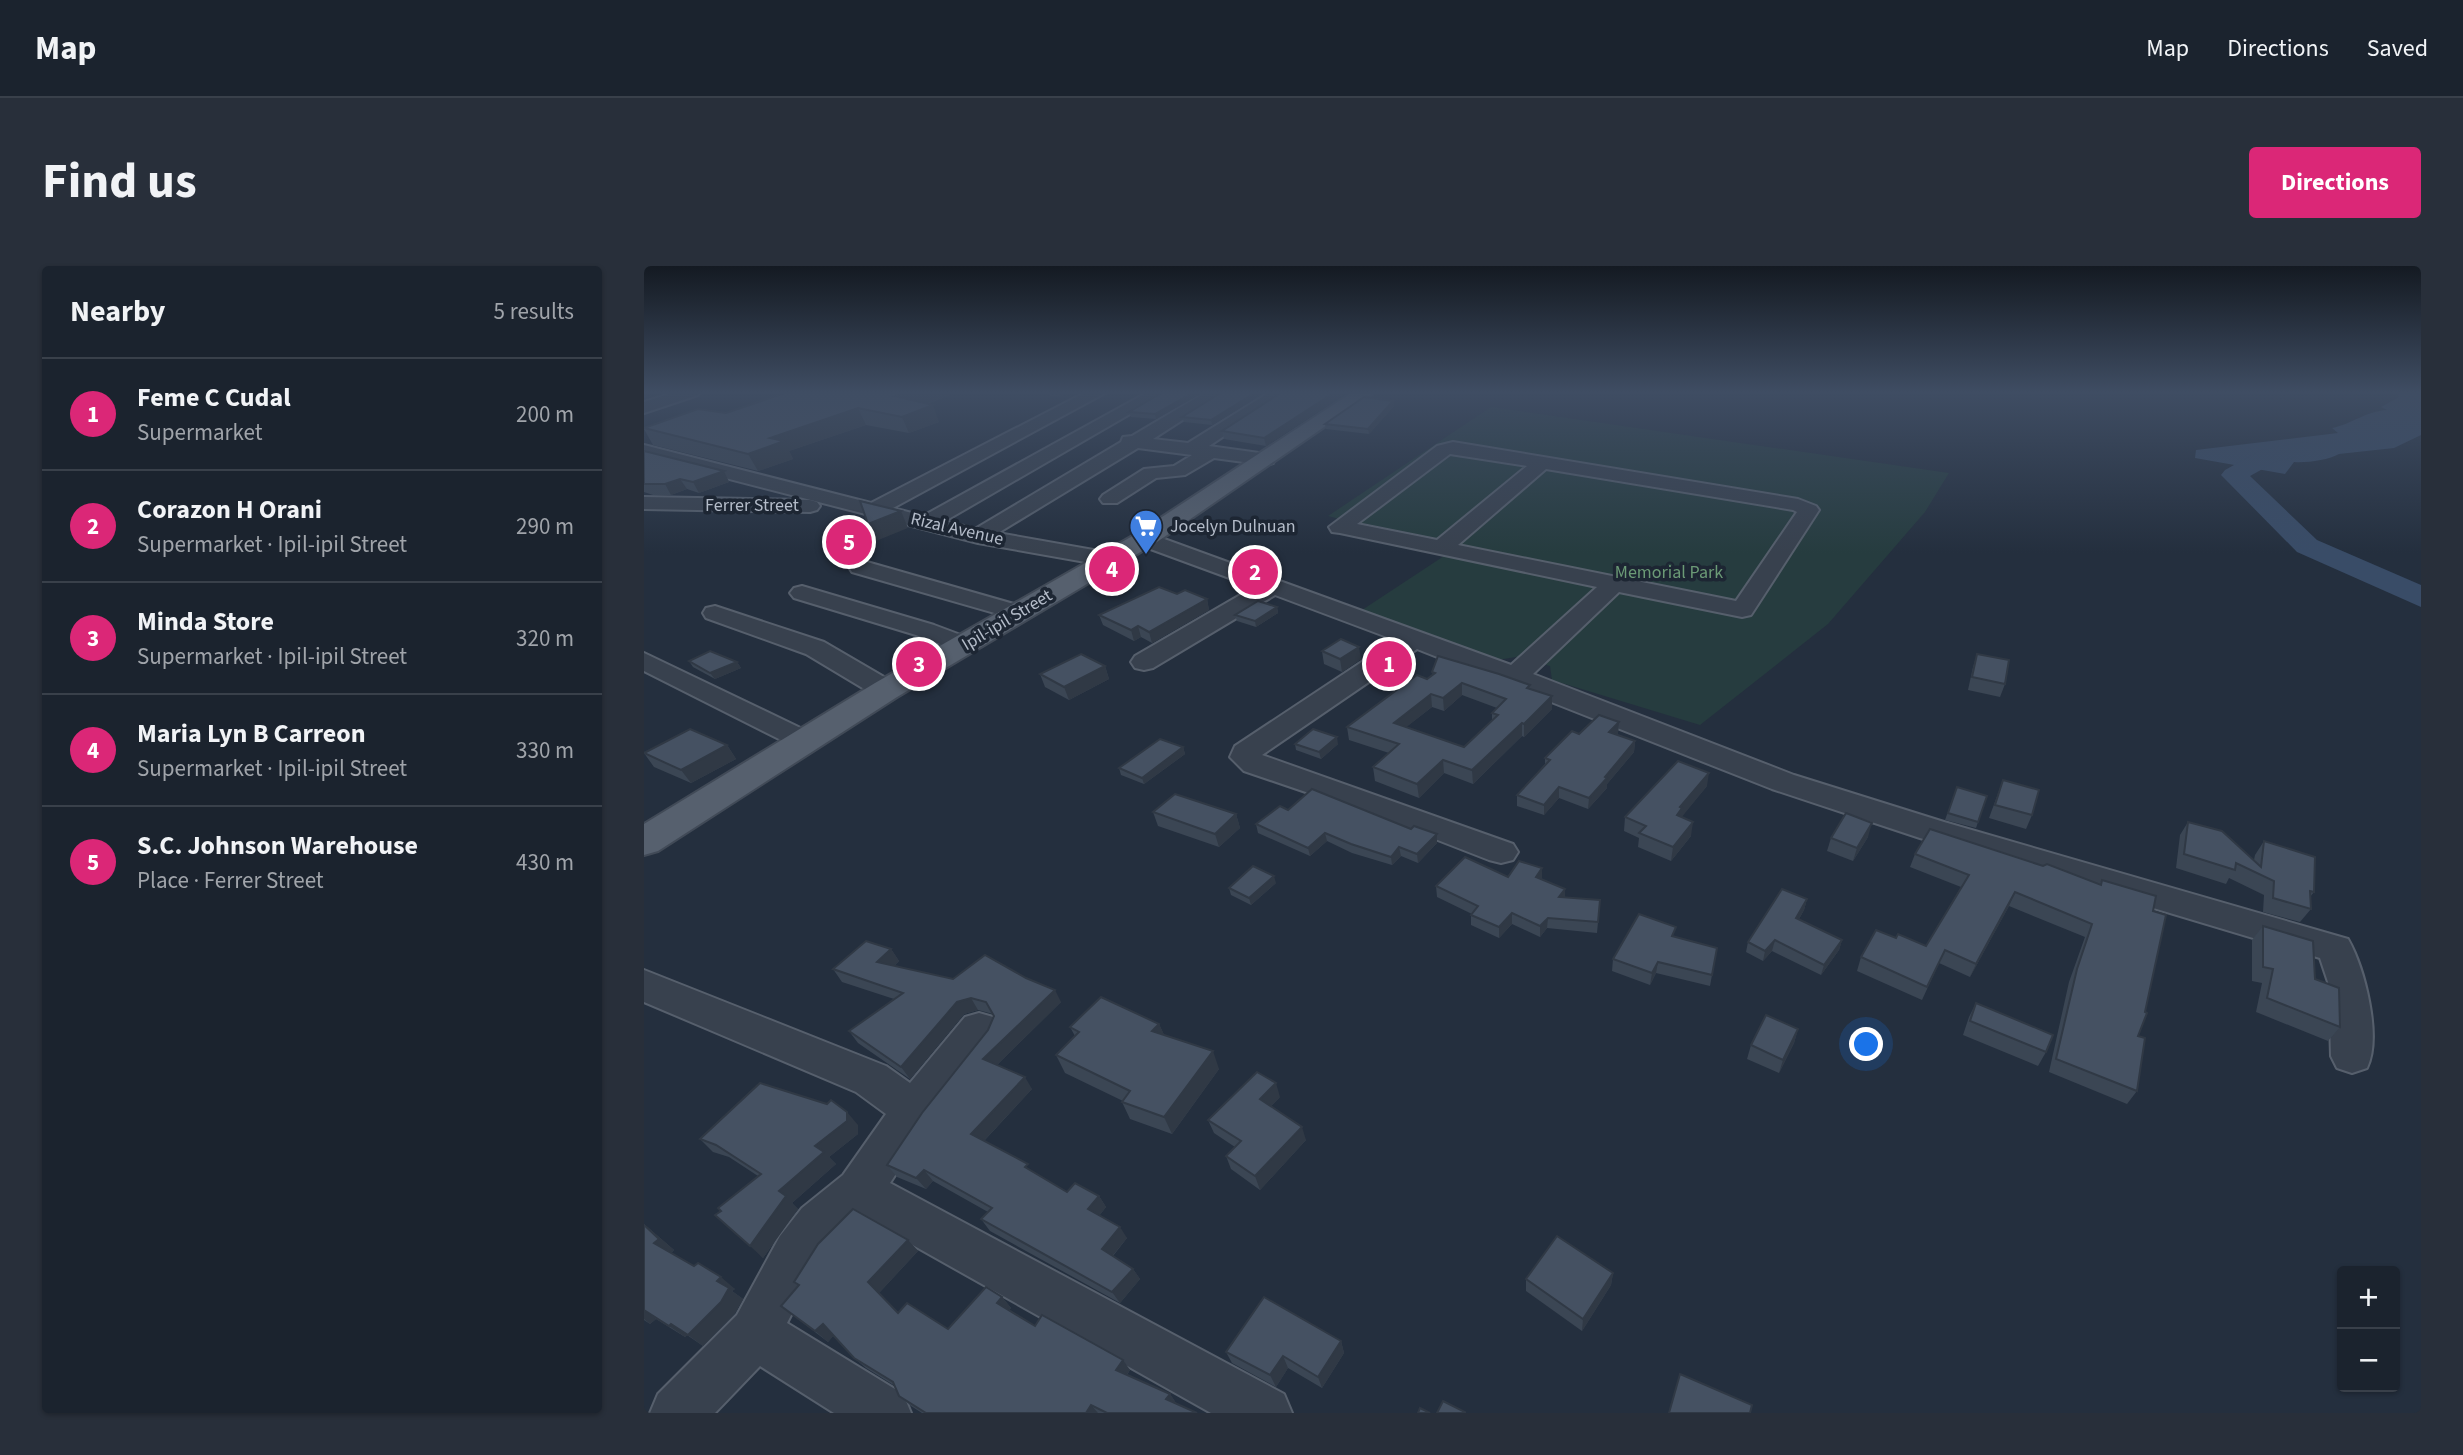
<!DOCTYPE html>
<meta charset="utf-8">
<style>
:root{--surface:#1b232e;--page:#282f3a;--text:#f1f3f6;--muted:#a0a4aa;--line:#39404a;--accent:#db2777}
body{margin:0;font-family:"Source Sans 3",sans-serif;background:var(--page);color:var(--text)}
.controls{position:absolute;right:21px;bottom:21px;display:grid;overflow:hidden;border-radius:7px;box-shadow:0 2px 5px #0004}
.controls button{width:63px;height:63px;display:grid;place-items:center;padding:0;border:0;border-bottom:2px solid var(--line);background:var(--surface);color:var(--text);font:35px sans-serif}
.you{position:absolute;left:1223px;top:779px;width:24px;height:24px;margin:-18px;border:5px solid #fff;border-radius:50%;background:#1a73e8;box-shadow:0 0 0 10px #1a73e833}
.badge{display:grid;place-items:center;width:46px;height:46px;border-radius:50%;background:var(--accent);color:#fff;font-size:23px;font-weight:700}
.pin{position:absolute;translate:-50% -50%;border:4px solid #fff;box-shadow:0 2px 7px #0006}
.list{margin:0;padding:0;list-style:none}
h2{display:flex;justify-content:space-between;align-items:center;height:91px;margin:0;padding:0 28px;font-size:30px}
h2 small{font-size:23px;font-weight:400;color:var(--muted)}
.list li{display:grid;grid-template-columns:46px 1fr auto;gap:21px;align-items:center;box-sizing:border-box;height:112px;padding:0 28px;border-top:2px solid var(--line)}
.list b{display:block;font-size:26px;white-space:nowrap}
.list p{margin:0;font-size:23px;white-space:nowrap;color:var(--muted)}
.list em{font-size:23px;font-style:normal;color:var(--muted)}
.map{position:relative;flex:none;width:1777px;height:1147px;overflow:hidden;border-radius:7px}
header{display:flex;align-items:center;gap:42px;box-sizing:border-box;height:98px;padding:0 35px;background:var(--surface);border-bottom:2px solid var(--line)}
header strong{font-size:33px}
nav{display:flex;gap:38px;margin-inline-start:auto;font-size:24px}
.intro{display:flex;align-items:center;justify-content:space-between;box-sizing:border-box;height:168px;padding:0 42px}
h1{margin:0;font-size:49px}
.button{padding:18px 32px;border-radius:7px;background:var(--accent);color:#fff;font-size:24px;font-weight:700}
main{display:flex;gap:42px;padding:0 42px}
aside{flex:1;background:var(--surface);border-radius:7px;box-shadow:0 2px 5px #0004}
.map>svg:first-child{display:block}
</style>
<header>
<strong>Map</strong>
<nav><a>Map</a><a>Directions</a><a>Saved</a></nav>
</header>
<div class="intro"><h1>Find us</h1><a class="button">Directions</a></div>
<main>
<aside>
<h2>Nearby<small>5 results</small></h2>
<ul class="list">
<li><span class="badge">1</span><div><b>Feme C Cudal</b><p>Supermarket</p></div><em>200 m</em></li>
<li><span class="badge">2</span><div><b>Corazon H Orani</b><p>Supermarket · Ipil-ipil Street</p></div><em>290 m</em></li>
<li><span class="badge">3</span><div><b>Minda Store</b><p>Supermarket · Ipil-ipil Street</p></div><em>320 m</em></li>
<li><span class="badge">4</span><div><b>Maria Lyn B Carreon</b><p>Supermarket · Ipil-ipil Street</p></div><em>330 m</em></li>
<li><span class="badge">5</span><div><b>S.C. Johnson Warehouse</b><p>Place · Ferrer Street</p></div><em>430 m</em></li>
</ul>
</aside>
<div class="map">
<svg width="1777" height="1147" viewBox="0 0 1777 1147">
<rect width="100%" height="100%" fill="#242f3e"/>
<polygon fill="#263c3f" points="847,141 1305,207 1281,246 1184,358 1056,459 908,414 906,400 872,391 847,395 715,346 800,290 756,276 761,270 684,250"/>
<path fill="#394c67" d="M 1753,126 L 1777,126 L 1777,169 L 1750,182 L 1695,188 C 1685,194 1662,197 1650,196 L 1641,208 L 1551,192 L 1552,184 L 1694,167 L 1688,162 C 1708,158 1722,145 1743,144 L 1737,141 L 1755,131 Z"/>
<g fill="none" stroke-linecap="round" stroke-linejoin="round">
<polygon fill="#394c67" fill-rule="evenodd" points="1660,176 1669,178 1672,183 1669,188 1633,195 1606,210 1673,274 1777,319 1777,341 1653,286 1577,209 1581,204 1617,184"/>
<defs>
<g id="minor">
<polygon points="31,126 56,126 54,129 0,147 0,136"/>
<polygon points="442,126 463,126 249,242 279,250 504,126 524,126 301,255 331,263 477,176 479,171 488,170 562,126 582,126 509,173 544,177 626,126 646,126 565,180 629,189 631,193 629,197 622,199 570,192 541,209 512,212 473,237 459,237 456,233 459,229 500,203 530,200 548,189 494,182 354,267 472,288 475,293 472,298 464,300 334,277 0,191 0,179 227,237"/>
<path d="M 809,176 L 1154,233 L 1172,240 L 1175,244 L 1107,349 L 1098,351 L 975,326 L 889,408 L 1150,509 L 1300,556 L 1704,673 C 1721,703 1738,771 1723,802 L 1708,807 L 1693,802 L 1687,790 L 1685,719 L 1676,692 L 1276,572 L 1128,523 L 773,383 L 618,489 L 869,578 L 874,586 L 869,594 L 857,597 L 845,594 L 732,550 L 600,505 L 586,491 L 591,480 L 751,374 L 631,329 L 509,402 L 500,404 L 491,402 L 487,396 L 491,390 L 610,321 L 493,278 L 490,273 L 493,268 L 501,266 L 867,399 L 953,321 L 696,267 L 688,266 L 685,261 L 793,180 ZM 806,188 L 883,200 L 793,274 L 713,258 ZM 902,203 L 1149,244 L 1153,246 L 1092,335 L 814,279 Z"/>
<polygon points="0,231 166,234 173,236 176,240 173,244 166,246 0,243"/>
<polygon points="216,294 384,342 387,347 384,352 375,354 208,306 205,301 208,296"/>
<polygon points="158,320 290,359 330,374 334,379 330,384 321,387 312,384 272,369 150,332 146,327 150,322"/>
<polygon points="71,340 180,376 252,418 256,424 252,430 242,432 232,430 162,388 62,352 59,347 62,342"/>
<polygon points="0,387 171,469 176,475 171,481 161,484 151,481 0,405"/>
<path d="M 0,704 L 242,800 L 266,817 L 321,751 L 335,747 L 349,751 L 355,763 L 349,775 L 285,857 L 246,917 L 640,1128 L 648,1147 L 567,1147 L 219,951 C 180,985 166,1012 143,1057 L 259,1128 L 267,1147 L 190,1147 L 116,1100 L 71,1147 L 6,1147 L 14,1128 L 93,1049 L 136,970 L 158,942 L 199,909 L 242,848 L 212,826 L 0,736 Z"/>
</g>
<polygon id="major" points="709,126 731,126 510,278 253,431 14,585 0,589 0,558 231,417 492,268"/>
</defs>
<use href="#minor" stroke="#565f6c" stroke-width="4"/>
<use href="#major" stroke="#414a57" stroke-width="4"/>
<use href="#minor" fill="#38414e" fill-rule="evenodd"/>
<use href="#major" fill="#56606e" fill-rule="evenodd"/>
</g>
<g fill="#3b4654" fill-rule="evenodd">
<polygon points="144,126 314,126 283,138 295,156 265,167 222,159 145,185 149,193 114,205 9,179 0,163 0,161 82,147"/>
<polygon points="391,126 425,126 415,131"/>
<polygon points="519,126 560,126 512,153 487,151 485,146"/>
<polygon points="638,126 704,126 622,180 580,173 578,165"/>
<polygon points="620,127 568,159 540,156 538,151"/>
<polygon points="750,140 725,168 682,163 681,158"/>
<polygon points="0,185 80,205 85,216 55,227 43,223 27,229 9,229 0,226"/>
<polygon points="533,328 563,333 565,344 508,377 497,371 490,375 459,359 455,349"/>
<polygon points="633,341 634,347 612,361 593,355 591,349"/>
<polygon points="678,385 717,393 698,406 680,398"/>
<polygon points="1333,388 1361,418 1356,431 1324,424 1329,401"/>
<polygon points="45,395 93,396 97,402 71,413 49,401"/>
<polygon points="461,400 465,413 425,434 401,421 396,408"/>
<path d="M 788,406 L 886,423 L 908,430 L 908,443 L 880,471 L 878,470 L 829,518 L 800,507 L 775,532 L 731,515 L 729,501 L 745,487 L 705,474 L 703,461 L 783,413 L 789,409 ZM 818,429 L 853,442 L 848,447 L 848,454 L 820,481 L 762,461 L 788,441 L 800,445 Z"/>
<polygon points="975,456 974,467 972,469 991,475 990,486 963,518 963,522 944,543 915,532 900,549 873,540 873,529 901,498 901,492"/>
<polygon points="651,478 694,478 677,493 652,484"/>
<polygon points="83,479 92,493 47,517 10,501 0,487"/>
<polygon points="539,481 541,488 500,518 477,509 475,502"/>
<polygon points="1359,514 1388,549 1382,563 1345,552"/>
<polygon points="1063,520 1037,551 1047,570 1027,595 994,581 995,572 980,565 981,551"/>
<polygon points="1313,521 1334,556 1332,562 1301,554"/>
<polygon points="644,544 793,577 774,597 757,590 748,599 708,587 683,575 666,590 614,567 612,558"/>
<polygon points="509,546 592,548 596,562 575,581 514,560"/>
<polygon points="1544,556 1610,594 1611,589 1620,575 1670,626 1666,631 1667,643 1656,656 1619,646 1620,629 1585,612 1582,618 1532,602 1536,569"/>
<polygon points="1224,571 1209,595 1183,585 1187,572"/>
<polygon points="1271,588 1455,618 1458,614 1509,645 1494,770 1493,825 1483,838 1405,806 1425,716 1441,671 1365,640 1326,711 1295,697 1278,734 1213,705 1217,691 1252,672 1282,680 1317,621 1266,601"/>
<polygon points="864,611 898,613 921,623 921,632 956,634 953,667 903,662 896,671 868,658 855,672 827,659 827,649 828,648 793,631 792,620"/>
<polygon points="632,617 607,639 587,629 585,622"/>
<polygon points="1163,633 1160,644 1155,653 1198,674 1195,684 1177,709 1128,685 1119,695 1102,686 1104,676"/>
<polygon points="1619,660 1671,713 1696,761 1684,775 1612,746 1618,717 1608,715 1608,674"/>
<polygon points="1031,671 1073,682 1066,720 1012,707 1006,719 968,705 969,693"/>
<polygon points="247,683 255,695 250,700 417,736 353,799 388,823 340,875 388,906 423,926 455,930 462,941 455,950 483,972 469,990 489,1003 496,1013 476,1037 346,965 337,953 344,946 289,915 282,923 253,911 243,899 344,764 350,750 349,748 334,744 320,748 266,813 214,777 205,765 250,733 198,716 189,703"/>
<polygon points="1332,737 1402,786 1394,800 1319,769 1325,751"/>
<polygon points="515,758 520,769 575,803 528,868 486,853 478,836 479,835 421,807 412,789 431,770 426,761"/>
<polygon points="1154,763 1150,777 1135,807 1103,793 1107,779"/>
<polygon points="636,831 627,840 662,874 616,924 587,903 582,890 591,881 570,867 564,854"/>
<polygon points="214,859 214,868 185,891 192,898 148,937 154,943 119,992 77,945 114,910 85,891 69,886 56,873"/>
<polygon points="0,958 30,984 27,987 91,1023 88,1025 99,1033 91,1047 59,1080 43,1069 41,1071 12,1053 6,1058 0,1054"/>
<polygon points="264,974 274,985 235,1027 254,1046 304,1063 358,1031 367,1042 365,1044 391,1060 486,1104 483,1109 526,1128 532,1137 553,1147 278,1147 267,1140 255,1130 251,1120 222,1102 210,1092 189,1070 184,1076 137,1040"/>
<polygon points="969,1007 967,1019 938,1065 882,1025 882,1013"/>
<polygon points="697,1075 700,1087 678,1122 644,1102 632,1121 588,1097 582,1086"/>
</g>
<g fill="#303945">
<polygon points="263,126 314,126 258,146 251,130"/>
<polygon points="414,126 425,126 415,131"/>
<polygon points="550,126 560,126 512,153 511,148"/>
<polygon points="612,126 620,127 568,159 567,154"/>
<polygon points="691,126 704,126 622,180 620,172"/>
<polygon points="749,135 750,140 725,168 724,163"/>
<polygon points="289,139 295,156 265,167 258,151"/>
<polygon points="214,142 222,159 145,185 149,193 114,205 104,188 126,172"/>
<polygon points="80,205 85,216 55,227 49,216"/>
<polygon points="36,213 43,223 27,229 21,218"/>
<polygon points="257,245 264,262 232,275 224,258"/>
<polygon points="563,333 565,344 508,377 505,366"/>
<polygon points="633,341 634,347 612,361 611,355"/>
<polygon points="494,360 497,371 490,375 487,364"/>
<polygon points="715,381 717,393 698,406 696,393"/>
<polygon points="93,396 97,402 71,413 66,407"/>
<polygon points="461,400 465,413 425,434 420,421"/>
<polygon points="818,417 818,429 800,445 799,432"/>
<polygon points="787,428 788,441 751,470 750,457"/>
<polygon points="908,430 908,443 880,471 880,458"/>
<polygon points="975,456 974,467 964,477 965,466"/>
<polygon points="878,457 878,470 829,518 828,504"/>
<polygon points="693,471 694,478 677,493 675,486"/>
<polygon points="991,475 990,486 963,518 963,522 944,543 945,532 961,511"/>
<polygon points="83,479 92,493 47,517 37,504"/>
<polygon points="539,481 541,488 500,518 498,512"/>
<polygon points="799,494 800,507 775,532 773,518"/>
<polygon points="1065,507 1063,520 1037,552 1033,549 1036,541"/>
<polygon points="915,521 915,532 900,549 900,539"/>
<polygon points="592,548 596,562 575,581 571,568"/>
<polygon points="1049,556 1047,570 1027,595 1029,581"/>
<polygon points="1228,557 1224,571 1209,595 1213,582"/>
<polygon points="681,567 683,575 666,590 664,582"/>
<polygon points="793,568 793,577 774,597 773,588"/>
<polygon points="755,581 757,590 748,599 747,591"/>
<polygon points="898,602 898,613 892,622 892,611"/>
<polygon points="630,610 632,617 607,639 605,632"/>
<polygon points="921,623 921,634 915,631"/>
<polygon points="1371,626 1365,640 1326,711 1332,698"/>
<polygon points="1163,633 1160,644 1150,662 1152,652"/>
<polygon points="868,647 868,658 855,672 855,661"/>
<polygon points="904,652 903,662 896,671 896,660"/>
<polygon points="1131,674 1128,685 1119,695 1121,685"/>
<polygon points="1198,674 1195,684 1177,709 1180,699"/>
<polygon points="247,683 255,695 241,708 233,696"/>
<polygon points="1014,696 1012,707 1006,719 1008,707"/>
<polygon points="411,724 417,736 347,805 339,793"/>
<polygon points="327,732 334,744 320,748 266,813 257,801 313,736"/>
<polygon points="515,758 523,775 508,765"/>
<polygon points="1154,763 1150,777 1135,807 1139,794"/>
<polygon points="569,785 575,803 528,868 520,851"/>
<polygon points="381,811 388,823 336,879 327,868"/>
<polygon points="632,817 636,831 621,846 616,833"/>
<polygon points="203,846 214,859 214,868 185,891 192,898 148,937 154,943 119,992 106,980 135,925 171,880"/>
<polygon points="658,861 662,874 616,924 611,910"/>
<polygon points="280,904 289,915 282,923 272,912"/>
<polygon points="455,930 462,941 451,955 444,943"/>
<polygon points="0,958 7,964 30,984 25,988 10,977"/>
<polygon points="476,961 483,972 465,994 458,983"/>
<polygon points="264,974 274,985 235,1027 224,1016"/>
<polygon points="489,1003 496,1013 476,1037 468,1026"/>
<polygon points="969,1007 967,1019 938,1065 939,1053"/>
<polygon points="77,1011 91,1023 88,1025 99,1033 91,1047 59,1080 44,1069 73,1015"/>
<polygon points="358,1031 367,1042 362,1048 353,1037"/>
<polygon points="0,1044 12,1053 6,1058 0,1053"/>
<polygon points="27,1058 43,1069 41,1071 25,1060"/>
<polygon points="179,1058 191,1068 184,1076 171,1065"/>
<polygon points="697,1075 700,1087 678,1122 674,1111"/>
<polygon points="639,1090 644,1102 632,1121 626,1109"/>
<polygon points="479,1094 486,1104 479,1114 472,1104"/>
<polygon points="526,1128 532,1137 522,1133"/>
<polygon points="447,1139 454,1147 442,1147"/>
</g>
<g fill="#455162" stroke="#303945" stroke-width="2" fill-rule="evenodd">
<polygon points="144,126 263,126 251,130 289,139 258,151 214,142 126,172 140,175 104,188 0,162 54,143 82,147"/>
<polygon points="519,126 550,126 511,148 485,146"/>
<polygon points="578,126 612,126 567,154 538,151"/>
<polygon points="638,126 691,126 620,172 578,165"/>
<polygon points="720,131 749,135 724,163 681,158"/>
<polygon points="0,185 80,205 49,216 36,213 21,218 0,218"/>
<polygon points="216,235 257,245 224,258"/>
<polygon points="515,321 533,328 541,324 563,333 505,366 494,360 487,364 455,349"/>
<polygon points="614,335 633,341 611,355 591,349"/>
<polygon points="697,373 715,381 696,393 678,385"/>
<polygon points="66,385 93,396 66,407 45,395"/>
<polygon points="437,388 461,400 420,421 396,408"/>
<polygon points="1333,388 1365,394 1361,418 1328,411"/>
<path d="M 794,390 L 855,408 L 886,419 L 883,422 L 908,430 L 880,458 L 878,457 L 828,504 L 799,494 L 773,518 L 729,501 L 755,478 L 703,461 L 773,409 L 783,413 L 791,407 L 788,406 ZM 818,417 L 862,433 L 848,447 L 854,449 L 820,481 L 750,457 L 787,428 L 799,432 Z"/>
<polygon points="955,449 975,456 965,466 991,475 961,511 963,512 945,532 915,521 900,539 873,529 906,494 901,492 928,465 935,468"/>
<polygon points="46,463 83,479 37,504 0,487"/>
<polygon points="669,463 693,471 675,486 651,478"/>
<polygon points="516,473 539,481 498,512 475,502"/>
<polygon points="1034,495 1065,507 1036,541 1038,542 1033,549 1049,556 1029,581 995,567 1002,560 981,551"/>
<polygon points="1359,514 1395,524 1388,549 1351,539"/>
<polygon points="1313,521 1343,530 1334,556 1304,547"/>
<polygon points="668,523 767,563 770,560 793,568 773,588 755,581 747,591 707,578 681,567 664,582 612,558 636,540 644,544"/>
<polygon points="531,528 592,548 571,568 509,546"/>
<polygon points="1202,547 1228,557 1213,582 1187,572"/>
<polygon points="1544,556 1578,565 1617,601 1620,575 1671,591 1670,626 1666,625 1667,643 1629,632 1630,615 1592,597 1591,604 1540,588"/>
<polygon points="1286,563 1399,600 1403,598 1457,619 1458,614 1512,630 1509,645 1522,649 1501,746 1503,747 1494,770 1501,772 1493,825 1412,793 1433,703 1448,658 1371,626 1332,698 1301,684 1283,721 1217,691 1232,664 1252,672 1254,668 1282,680 1325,609 1271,588"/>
<polygon points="821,591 864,611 875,595 898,602 892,611 921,623 915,631 956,634 954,656 904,652 896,660 868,647 855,661 827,649 834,640 792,620"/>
<polygon points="609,600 630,610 605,632 585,622"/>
<polygon points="1138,623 1163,633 1152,652 1198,674 1180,699 1131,674 1121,685 1104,676"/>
<polygon points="995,648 1032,661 1028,670 1073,682 1068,709 1014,696 1008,707 969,693"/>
<polygon points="1619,660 1669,675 1671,713 1695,722 1696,761 1623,732 1629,703 1619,701"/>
<polygon points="222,675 247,683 233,696 309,713 341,689 382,712 411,724 339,793 381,811 327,868 384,898 381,901 423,926 431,917 455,930 444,943 476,961 458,983 489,1003 468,1026 337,953 348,942 280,904 272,912 243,899 278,847 344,764 350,750 342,736 327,732 313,736 257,801 205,765 259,727 189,703"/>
<polygon points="457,731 515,758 508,765 569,785 520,851 478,836 486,825 412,789 435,766 426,761"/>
<polygon points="1332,737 1409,769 1402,786 1326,755"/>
<polygon points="1122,749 1154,763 1139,794 1107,779"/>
<polygon points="613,806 632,817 616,833 658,861 611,910 582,890 597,875 564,854"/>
<polygon points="116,817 183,838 187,834 203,846 203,855 171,880 180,886 135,925 142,930 106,980 71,949 77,945 74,942 117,908 72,879 56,873"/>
<polygon points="209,943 264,974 224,1016 254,1047 263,1037 304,1063 342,1021 358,1031 353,1037 391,1060 398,1049 479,1094 472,1104 526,1128 522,1133 553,1147 463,1147 447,1139 442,1147 282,1147 255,1130 249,1116 210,1092 179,1058 171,1065 137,1040 155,1019 150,1016 174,978"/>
<polygon points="0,959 15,973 10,977 50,1000 54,997 77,1011 73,1015 85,1022 77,1036 44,1069 27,1058 25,1060 0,1044"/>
<polygon points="913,970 969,1007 939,1053 882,1013"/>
<polygon points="620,1031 697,1075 674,1111 639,1090 626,1109 582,1086"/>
<polygon points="1036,1108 1108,1139 1106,1147 1025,1147"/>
<polygon points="799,1135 821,1146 821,1147 793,1147"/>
<polygon points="776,1142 786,1147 774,1147"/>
</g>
<linearGradient id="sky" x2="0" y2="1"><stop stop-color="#141a22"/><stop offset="0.44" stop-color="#3f4d63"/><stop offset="1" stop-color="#3f4d63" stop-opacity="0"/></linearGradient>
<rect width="1777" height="287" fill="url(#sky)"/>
<defs>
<symbol id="supermarket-pin" viewBox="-11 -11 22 30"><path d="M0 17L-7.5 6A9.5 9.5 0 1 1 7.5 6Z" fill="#3f7fe0" stroke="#1d2633"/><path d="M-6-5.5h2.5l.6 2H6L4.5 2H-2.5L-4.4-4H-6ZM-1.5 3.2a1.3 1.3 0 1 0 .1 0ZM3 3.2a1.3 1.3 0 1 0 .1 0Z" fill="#fff"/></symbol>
</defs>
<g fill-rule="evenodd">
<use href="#supermarket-pin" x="483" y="241" width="38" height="52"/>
</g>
<g text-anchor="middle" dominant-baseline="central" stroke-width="7" stroke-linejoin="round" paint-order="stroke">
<g font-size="18" fill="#b4bcc9" stroke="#1d2633">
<text x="108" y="239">Ferrer Street</text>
<text transform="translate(313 263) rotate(13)">Rizal Avenue</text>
<text transform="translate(363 354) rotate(-31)">Ipil-ipil Street</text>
</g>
<g font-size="18" fill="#b4bcc9" stroke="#1d2633" text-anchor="start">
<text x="526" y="260">Jocelyn Dulnuan</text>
</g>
<g font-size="18" fill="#6b9a76" stroke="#1d2633">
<text x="1025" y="306">Memorial Park</text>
</g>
</g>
</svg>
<div class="controls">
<button>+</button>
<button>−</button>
</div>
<div class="you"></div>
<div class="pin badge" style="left:745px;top:398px">1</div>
<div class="pin badge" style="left:611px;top:306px">2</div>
<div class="pin badge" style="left:275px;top:398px">3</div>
<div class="pin badge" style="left:468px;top:303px">4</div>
<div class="pin badge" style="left:205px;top:276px">5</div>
</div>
</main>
